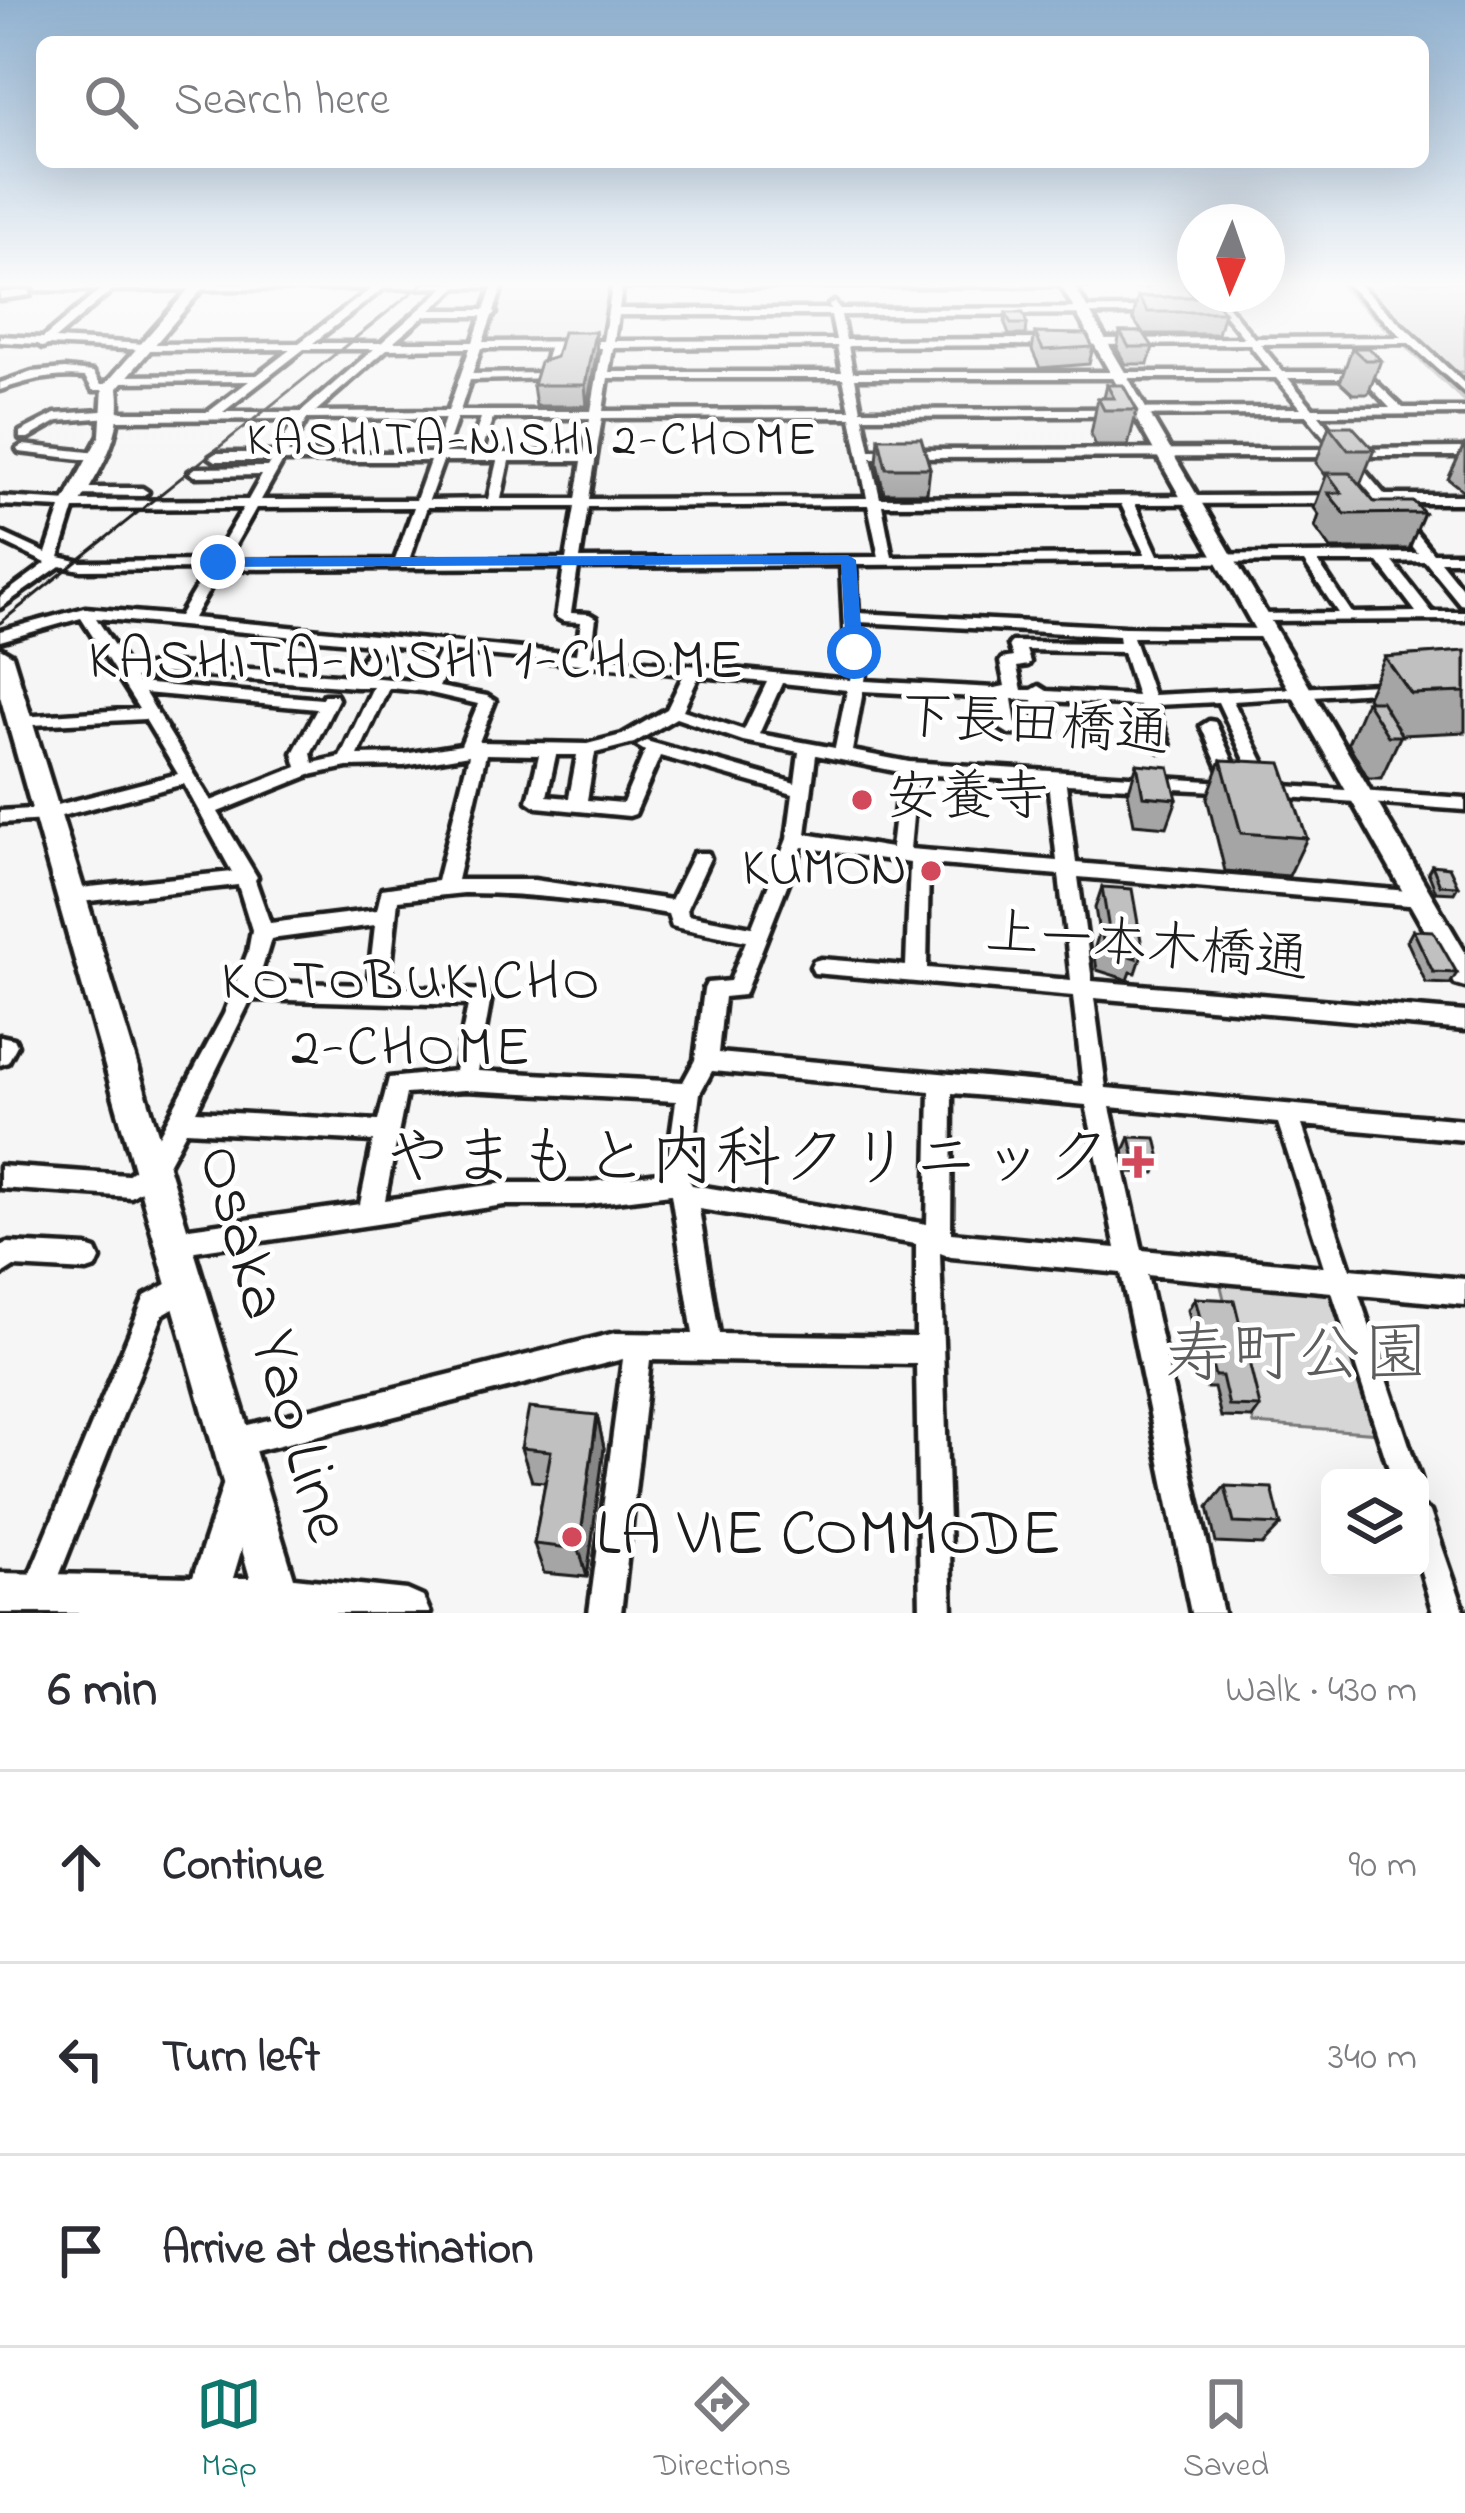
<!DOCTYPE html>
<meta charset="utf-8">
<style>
:root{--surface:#fff;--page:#f7f7f7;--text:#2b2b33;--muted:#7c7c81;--line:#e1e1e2;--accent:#0f766e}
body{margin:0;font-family:"Indie Flower","Klee One",sans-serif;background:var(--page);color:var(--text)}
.controls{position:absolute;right:36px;bottom:36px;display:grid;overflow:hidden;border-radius:18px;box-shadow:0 12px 48px #0002}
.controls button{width:108px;height:108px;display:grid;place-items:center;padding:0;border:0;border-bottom:3px solid var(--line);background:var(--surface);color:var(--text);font:60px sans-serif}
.compass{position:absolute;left:1177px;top:204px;width:108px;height:108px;border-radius:50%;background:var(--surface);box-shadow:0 12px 48px #0002;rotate:182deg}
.stop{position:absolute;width:36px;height:36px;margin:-27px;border:9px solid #1a73e8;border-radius:50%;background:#fff}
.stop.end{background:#1a73e8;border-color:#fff;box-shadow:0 3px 12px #0008}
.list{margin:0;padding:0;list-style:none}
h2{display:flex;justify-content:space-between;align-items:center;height:156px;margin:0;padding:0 48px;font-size:51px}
h2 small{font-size:39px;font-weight:400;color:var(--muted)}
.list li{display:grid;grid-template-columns:78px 1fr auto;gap:36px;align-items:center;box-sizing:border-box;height:192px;padding:0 48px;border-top:3px solid var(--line)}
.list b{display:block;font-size:45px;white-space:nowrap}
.list em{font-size:39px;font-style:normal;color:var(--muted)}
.icon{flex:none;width:66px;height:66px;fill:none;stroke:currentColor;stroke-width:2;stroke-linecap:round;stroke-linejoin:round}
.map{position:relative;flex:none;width:1465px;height:1613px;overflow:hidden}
.search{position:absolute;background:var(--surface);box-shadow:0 12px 48px #0002;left:36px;right:36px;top:36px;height:132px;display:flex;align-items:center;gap:30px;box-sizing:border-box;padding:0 42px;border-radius:18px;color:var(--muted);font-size:45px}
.sheet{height:732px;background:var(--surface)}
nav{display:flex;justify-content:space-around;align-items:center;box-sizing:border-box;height:168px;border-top:3px solid var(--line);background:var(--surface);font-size:33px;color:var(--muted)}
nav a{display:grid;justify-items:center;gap:6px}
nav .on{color:var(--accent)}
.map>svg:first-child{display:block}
</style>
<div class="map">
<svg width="1465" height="1613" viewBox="0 0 1465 1613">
<rect width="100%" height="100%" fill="#f6f6f6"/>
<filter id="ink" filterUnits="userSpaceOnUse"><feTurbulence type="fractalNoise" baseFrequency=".00833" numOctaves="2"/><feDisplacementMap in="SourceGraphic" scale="24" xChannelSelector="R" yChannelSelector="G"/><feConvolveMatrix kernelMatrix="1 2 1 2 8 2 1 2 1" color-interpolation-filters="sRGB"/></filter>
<g filter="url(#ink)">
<polygon fill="#e6e6e6" points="510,282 611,282 602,338 486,339"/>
<g fill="#d6d6d6" stroke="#797979" stroke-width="3">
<polygon points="1356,282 1465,282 1465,372 1453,372"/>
<polygon points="1219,1278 1326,1285 1340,1299 1381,1433 1254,1424"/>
</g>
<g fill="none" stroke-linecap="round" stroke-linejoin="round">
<polygon fill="#acacac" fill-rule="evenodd" points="1334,282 1352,282 1465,388 1465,404"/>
<defs>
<g id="minor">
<path d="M 504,282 L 494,311 L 496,313 L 492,316 L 483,342 L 603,341 L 613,282 L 1153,282 L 1148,285 L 622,287 L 619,309 L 830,309 L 829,305 L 834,302 L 840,309 L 1154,308 L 1159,311 L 1154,314 L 841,315 L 846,340 L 1052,339 L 1057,342 L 1052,345 L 848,346 L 853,372 L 1271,372 L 1249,344 L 1086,345 L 1081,342 L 1086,339 L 1244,338 L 1208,294 L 1218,294 L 1254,338 L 1402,337 L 1345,282 L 1356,282 L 1465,384 L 1465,393 L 1409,343 L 1260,344 L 1283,372 L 1365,372 L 1403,408 L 1465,408 L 1465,414 L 1319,415 L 1346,449 L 1465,448 L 1465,456 L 1352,456 L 1385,495 L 1465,495 L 1465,503 L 1392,503 L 1433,553 L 1465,553 L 1465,561 L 1440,561 L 1465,592 L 1465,605 L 1460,604 L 1425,561 L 1393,562 L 1432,612 L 1465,612 L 1465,620 L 1251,621 L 1251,615 L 1256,614 L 1338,613 L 1304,562 L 855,565 L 858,613 L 1125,627 L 1269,629 L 1272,632 L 1264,637 L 1133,637 L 1153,695 L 1397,683 L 1399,686 L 1391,691 L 1233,701 L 1273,781 L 1270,785 L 1465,798 L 1465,810 L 1260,795 L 1257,791 L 1262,786 L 1255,781 L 1218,702 L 1156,705 L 1170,746 L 1161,751 L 1152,746 L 1140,706 L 1049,701 L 1056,731 L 1054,735 L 1009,734 L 1001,729 L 995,698 L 863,691 L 852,751 L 909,762 L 1225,782 L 1201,726 L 1209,721 L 1215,722 L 1241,779 L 1238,783 L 1242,788 L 1239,792 L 1066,784 L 1076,863 L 1420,892 L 1427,894 L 1430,899 L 1427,904 L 1420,906 L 1078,877 L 1092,981 L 1465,1012 L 1465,1030 L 1094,998 L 1106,1088 L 1465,1120 L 1465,1140 L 1302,1125 L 1350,1269 L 1465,1279 L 1465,1305 L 1359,1295 L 1420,1478 L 1420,1479 L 1392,1478 L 1332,1292 L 1147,1275 L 1223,1613 L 1191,1613 L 1121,1273 L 951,1257 L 940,1253 L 952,1613 L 920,1613 L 916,1364 L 650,1360 L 621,1613 L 589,1613 L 623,1359 L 232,1457 L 222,1453 L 218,1443 L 222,1433 L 232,1429 L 615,1333 L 693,1334 L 671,1194 L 583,1205 L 504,1205 L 175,1254 L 166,1250 L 162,1242 L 166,1234 L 175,1230 L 360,1204 L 373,1141 L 186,1131 L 160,1179 L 131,1197 L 0,1188 L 0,1166 L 127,1175 L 144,1163 L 224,1014 L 248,952 L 252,930 L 238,885 L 71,903 L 64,901 L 61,896 L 64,891 L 71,889 L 232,872 L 184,784 L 46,820 L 0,823 L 0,811 L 46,808 L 178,774 L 145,719 L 14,726 L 12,722 L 14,718 L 20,717 L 139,709 L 81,618 L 0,641 L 0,631 L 85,608 L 179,616 L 207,569 L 81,570 L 60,566 L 0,608 L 0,597 L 46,563 L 0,541 L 0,532 L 46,553 L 61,508 L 0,505 L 0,497 L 71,501 L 248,500 L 262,475 L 195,476 L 189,472 L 195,468 L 267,467 L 271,461 L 216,461 L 210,457 L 216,453 L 275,453 L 295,419 L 116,420 L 111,417 L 58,421 L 28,438 L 20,438 L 20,432 L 55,414 L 117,410 L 122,412 L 208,412 L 249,381 L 117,382 L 111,379 L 117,376 L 257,375 L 291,349 L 146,350 L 48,345 L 43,347 L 38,344 L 0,342 L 0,336 L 43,338 L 100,290 L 35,290 L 35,286 L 38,285 ZM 445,287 L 381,343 L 313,343 L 384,288 ZM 457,287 L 492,287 L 484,310 L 431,310 ZM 372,288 L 299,343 L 146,344 L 55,339 L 112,290 ZM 618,315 L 831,315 L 836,340 L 614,341 ZM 424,316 L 482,316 L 473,342 L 394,342 ZM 837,346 L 842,372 L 609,372 L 613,348 ZM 470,348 L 448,411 L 315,412 L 387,349 ZM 481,348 L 549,348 L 542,373 L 472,374 ZM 560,348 L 602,348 L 591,411 L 460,411 L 470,380 L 551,378 ZM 304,349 L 374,349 L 301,412 L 223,412 ZM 608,378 L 843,378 L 850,410 L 603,411 ZM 855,378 L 1276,378 L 1301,408 L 861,410 ZM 1288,378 L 1362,378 L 1390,408 L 1313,408 ZM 1306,415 L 1334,449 L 870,450 L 863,417 ZM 851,417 L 867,498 L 589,499 L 602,418 ZM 445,418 L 433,453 L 288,453 L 307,419 ZM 457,418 L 481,418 L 469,453 L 445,453 ZM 493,418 L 590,418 L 584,453 L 481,453 ZM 1340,457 L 1372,495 L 880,498 L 871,458 ZM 283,461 L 430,461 L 416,500 L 261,500 ZM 443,461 L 497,461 L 488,499 L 429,500 ZM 509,461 L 582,461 L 576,499 L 501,499 ZM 1378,503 L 1418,553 L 1158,555 L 1135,504 ZM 1121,504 L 1145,555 L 892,557 L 882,505 ZM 868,505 L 879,557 L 580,559 L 588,507 ZM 414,507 L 395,560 L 226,561 L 256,508 ZM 427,507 L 575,507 L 566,559 L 409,560 ZM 243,508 L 212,561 L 81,562 L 59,557 L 74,509 ZM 1318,562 L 1378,562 L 1416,612 L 1352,613 ZM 841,565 L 845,647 L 852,668 L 850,680 L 591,656 L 596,618 L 589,614 L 571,613 L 578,567 ZM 564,567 L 556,617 L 563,621 L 581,622 L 576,654 L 193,618 L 221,569 ZM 96,618 L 372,644 L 352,676 L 163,663 L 130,670 ZM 859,622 L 1119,636 L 1120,643 L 1012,642 L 1009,645 L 1013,657 L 1002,659 L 1000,662 L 1005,686 L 995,688 L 865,681 C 869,662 860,642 859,622 ZM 386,645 L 440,651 L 425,682 L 367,677 ZM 1026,650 L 1123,652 L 1137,696 L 1047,691 L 1039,686 L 1032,690 L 1022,690 L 1017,667 L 1028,665 L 1030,662 ZM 455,652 L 684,674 L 667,709 L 622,735 L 587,744 L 479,742 L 495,701 L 487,696 L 439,687 ZM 163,673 L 356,687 L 373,687 L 340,757 L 313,763 L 311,753 L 338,699 L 336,695 L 324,695 L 322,699 L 138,683 L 135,678 ZM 699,676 L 767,682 L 744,730 L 683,710 ZM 782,683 L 847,690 L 835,748 L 759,734 ZM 389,688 L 422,691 L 478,704 L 461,745 L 404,754 L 358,755 ZM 145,693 L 317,709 L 293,753 L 297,767 L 211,801 ZM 1012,699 L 1033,700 L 1038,725 L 1016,724 ZM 676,718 L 743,741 L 799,752 L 795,783 L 646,741 L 637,746 L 645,751 L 623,803 L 587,800 L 595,753 L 634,743 ZM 486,754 L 539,755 L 528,801 L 537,807 L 629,816 L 635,814 L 660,756 L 793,794 L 787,839 L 752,927 L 688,915 L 687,908 L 710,858 L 708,853 L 694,853 L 671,900 L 534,880 L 457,880 ZM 469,755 L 437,881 L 382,889 L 377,910 L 270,923 L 255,880 L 257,877 L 218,812 L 310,775 L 347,767 L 404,766 ZM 556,755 L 577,755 L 569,798 L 547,796 ZM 816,755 L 900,772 L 891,848 L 806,834 ZM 917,774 L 1048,782 L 1057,861 L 910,849 ZM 802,847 L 910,863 L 906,966 L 821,959 L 814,961 L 811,967 L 814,973 L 1073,996 L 1083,1086 L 718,1053 L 724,997 L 744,995 ZM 929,864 L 1059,875 L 1071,980 L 927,968 ZM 464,893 C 533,893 600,902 668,914 L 672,926 L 679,928 L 746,941 L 730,981 L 707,983 L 704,989 L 695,1060 L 683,1082 L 478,1071 L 491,997 L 487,991 L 389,986 L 398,900 ZM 375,925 L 368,985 L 258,982 L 271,939 ZM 251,999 L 468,1005 L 455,1071 L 389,1078 L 378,1121 L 196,1111 ZM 712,1071 L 930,1091 L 927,1224 L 692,1185 L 689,1180 L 700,1093 ZM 465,1090 L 676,1101 L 666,1172 L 583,1183 L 504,1183 L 385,1200 L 406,1094 ZM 952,1093 L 1086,1105 L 1116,1248 L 951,1233 ZM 1110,1107 L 1278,1123 L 1324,1267 L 1142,1250 ZM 699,1209 L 916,1244 L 916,1337 L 719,1334 Z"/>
<polygon points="27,290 30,291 30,295 0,299 0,293"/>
<path d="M 65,369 L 93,372 L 101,384 L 110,384 L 116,387 L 110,390 L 93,390 L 85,377 C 54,374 29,380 0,390 L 0,383 L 32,372 Z"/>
<polygon points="23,445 98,453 104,457 98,461 19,452 17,449"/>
<polygon points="78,488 142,488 148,492 142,496 73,495 72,492"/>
<polygon points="0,1036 14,1039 17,1045 8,1062 0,1065"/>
<polygon points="8,1243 87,1247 96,1250 100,1259 96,1268 87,1271 14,1267 0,1276 0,1246"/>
<polygon points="187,1273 196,1277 200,1286 196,1295 163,1314 48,1604 37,1608 26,1604 22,1593 145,1296"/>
<polygon points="1420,1507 1430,1512 1465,1613 1433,1613 1420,1568"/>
</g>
<g id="tertiary">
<path d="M 195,282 L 208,282 L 118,388 C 124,435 101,469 77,509 L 65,509 L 62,505 L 100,435 L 103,387 Z"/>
<polygon points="1059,282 1072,282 1465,952 1465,987 1455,984"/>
<polygon points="240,1471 254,1476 259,1490 233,1578 277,1578 292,1584 298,1599 292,1613 0,1613 0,1573 193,1577 226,1476"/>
</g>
<polygon id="secondary" points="0,648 12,655 294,1578 407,1590 423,1597 430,1613 260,1613 0,696"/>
</defs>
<use href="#minor" stroke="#1c1c1c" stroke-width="9"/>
<use href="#tertiary" stroke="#1c1c1c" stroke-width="9"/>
<use href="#secondary" stroke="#1c1c1c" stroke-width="9"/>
<use href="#minor" fill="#fff" fill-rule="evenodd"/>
<use href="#tertiary" fill="#fff" fill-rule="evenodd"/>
<use href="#secondary" fill="#fff" fill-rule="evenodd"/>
<polyline stroke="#1c1c1c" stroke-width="3" points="0,623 425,282"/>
</g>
<g fill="#a5a5a5" stroke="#1c1c1c" stroke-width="3">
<polygon points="1185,282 1195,282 1195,294 1206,294 1206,297 1224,312 1218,334 1144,334 1153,347 1148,364 1126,364 1117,349 1120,332 1142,332 1133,319 1138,297 1194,297 1184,285"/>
<polygon points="1006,313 1027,324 1026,335 1009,335 1005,324"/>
<polygon points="595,332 597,352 587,406 536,406 533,385"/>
<polygon points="1035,333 1093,347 1089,364 1040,368 1032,350"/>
<polygon points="1352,348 1381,360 1368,394 1353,394 1340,382"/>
<polygon points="1107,385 1137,410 1128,446 1096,446 1091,434 1098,398 1104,398"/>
<polygon points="1329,426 1374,450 1360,485 1374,502 1424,513 1409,549 1331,549 1315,527 1319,515 1314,508 1326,476 1316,463"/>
<polygon points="879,438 930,468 927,493 884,493 877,463"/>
<polygon points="1465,443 1465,492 1448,479"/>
<polygon points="1465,651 1465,732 1401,735 1381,778 1368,778 1348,743 1366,701 1369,701 1367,697 1385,657"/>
<polygon points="1221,760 1307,838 1289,876 1225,871 1207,798"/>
<polygon points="1137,764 1177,799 1167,827 1134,824 1128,793"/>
<polygon points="1432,865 1458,886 1454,893 1436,892 1428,872"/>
<polygon points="1102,887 1143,952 1136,973 1131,972 1128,980 1097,970 1094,950 1099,933 1095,908"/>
<polygon points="1413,930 1457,973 1450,984 1426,983 1407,941"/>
<polygon points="1130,1137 1161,1159 1155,1173 1129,1172 1124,1151"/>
<polygon points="1195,1298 1260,1407 1252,1418 1221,1417 1214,1388 1207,1388 1188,1310"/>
<polygon points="597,1415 604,1448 587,1577 544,1573 534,1544 545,1482 532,1481 521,1448"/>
<polygon points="1225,1486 1281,1525 1262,1545 1216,1543 1208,1507"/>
</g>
<g fill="#868686" stroke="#1c1c1c" stroke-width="3">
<polygon points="595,332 597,352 587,406 585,385"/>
<polygon points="597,1415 604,1448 587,1577 579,1549"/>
</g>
<g fill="#c0c0c0" stroke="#1c1c1c" stroke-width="3">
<polygon points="1138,297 1212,297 1224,312 1148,312"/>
<polygon points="1006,313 1023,313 1027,324 1011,324"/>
<polygon points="563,332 595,332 585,385 533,385 540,362 556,357"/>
<polygon points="1120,332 1143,332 1153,347 1129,347"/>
<polygon points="1035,333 1086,334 1093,347 1043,350"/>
<polygon points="1352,348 1369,348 1381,360 1365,360"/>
<polygon points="1107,385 1123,385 1137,410 1104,410 1098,398 1114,398"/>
<polygon points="1329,426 1352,426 1374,450 1348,450"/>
<polygon points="879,438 921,438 930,468 886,468"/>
<polygon points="1327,473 1350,473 1374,502 1414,502 1424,513 1345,514 1328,493 1342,493"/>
<polygon points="1465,651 1465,692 1411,694 1385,657"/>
<polygon points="1366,701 1381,701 1402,736 1388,736"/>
<polygon points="1221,760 1281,763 1307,838 1241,833"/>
<polygon points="1137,764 1169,767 1177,799 1143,796"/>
<polygon points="1432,865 1449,867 1458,886 1440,885"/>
<polygon points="1102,887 1132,889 1143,952 1135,951 1136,958 1104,948 1101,929 1109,930"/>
<polygon points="1413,930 1433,931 1457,973 1433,972"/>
<polygon points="1130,1137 1156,1138 1161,1159 1135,1159"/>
<polygon points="1195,1298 1234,1300 1260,1407 1229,1406 1222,1376 1215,1376"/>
<polygon points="529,1408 597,1415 579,1549 534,1544 551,1451 521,1448"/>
<polygon points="1225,1486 1272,1488 1281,1525 1234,1523"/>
</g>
</g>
<linearGradient id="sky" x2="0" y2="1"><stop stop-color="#90b1d0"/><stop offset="0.56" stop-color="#fbfbfb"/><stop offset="1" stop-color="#fbfbfb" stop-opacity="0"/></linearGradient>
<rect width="1465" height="508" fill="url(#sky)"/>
<polygon fill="#1a73e8" points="848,555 856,560 863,652 854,657 846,652 841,564 218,567 211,562 218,558"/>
<g fill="#d1495b" stroke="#fff" stroke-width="4.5">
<circle cx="862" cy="800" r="12"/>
<circle cx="931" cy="871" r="12"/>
<path d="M1132 1144h12v12h12v12h-12v12h-12v-12h-12v-12h12z"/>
<circle cx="572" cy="1537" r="12"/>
</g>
<g text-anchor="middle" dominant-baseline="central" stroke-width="10" stroke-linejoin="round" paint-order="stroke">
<g font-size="48" letter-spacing="3" fill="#1c1c1c" stroke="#fff">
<text x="533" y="442">KASHITA-NISHI 2-CHOME</text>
</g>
<g font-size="54" fill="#1c1c1c" stroke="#fff">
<text transform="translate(1034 728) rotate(4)">下長田橋通</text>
<text transform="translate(1147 949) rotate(5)">上一本木橋通</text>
</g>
<g font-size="54" fill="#1c1c1c" stroke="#fff" text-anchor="start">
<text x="886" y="800">安養寺</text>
<text x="907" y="871" text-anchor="end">KUMON</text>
</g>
<g font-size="57" letter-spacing="3" fill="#1c1c1c" stroke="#fff">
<text x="417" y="663">KASHITA-NISHI 1-CHOME</text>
<text x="412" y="984">KOTOBUKICHO<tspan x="412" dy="66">2-CHOME</tspan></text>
</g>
<g font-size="66" fill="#1c1c1c" stroke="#fff" text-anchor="end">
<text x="1111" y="1162">やまもと内科クリニック</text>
<text x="596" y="1537" text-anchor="start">LA VIE COMMODE</text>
</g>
<g font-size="66" fill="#1c1c1c" stroke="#fff">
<text transform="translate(271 1344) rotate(74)">Osaka Yao Line</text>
</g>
<g font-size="66" fill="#5d5d5d" stroke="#fff">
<text x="1297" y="1358">寿町公園</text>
</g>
</g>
</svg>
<div class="controls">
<button><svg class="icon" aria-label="layers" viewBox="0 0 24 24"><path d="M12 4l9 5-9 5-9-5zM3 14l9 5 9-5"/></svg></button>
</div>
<svg class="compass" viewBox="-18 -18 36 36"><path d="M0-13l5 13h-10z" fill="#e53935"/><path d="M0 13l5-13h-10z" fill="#7c7c81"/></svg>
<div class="stop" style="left:854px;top:652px"></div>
<div class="stop end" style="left:218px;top:562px"></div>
<div class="search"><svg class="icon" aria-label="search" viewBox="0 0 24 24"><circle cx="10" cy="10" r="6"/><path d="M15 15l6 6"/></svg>Search here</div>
</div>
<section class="sheet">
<h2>6 min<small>Walk · 430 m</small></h2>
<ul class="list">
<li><svg class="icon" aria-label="ahead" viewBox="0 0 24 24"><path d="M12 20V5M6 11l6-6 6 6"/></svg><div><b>Continue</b></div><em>90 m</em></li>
<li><svg class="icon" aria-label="left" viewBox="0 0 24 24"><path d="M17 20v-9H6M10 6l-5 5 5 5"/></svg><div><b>Turn left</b></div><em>340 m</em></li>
<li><svg class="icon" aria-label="arrive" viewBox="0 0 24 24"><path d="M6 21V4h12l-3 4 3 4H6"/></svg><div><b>Arrive at destination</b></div></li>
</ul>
</section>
<nav>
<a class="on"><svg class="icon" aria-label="map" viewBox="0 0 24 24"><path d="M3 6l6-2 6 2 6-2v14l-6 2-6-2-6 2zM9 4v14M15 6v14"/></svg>Map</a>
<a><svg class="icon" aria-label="directions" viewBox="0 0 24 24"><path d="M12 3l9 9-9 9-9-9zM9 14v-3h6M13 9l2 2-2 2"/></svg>Directions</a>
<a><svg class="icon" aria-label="saved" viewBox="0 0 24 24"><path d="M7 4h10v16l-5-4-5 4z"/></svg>Saved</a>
</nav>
